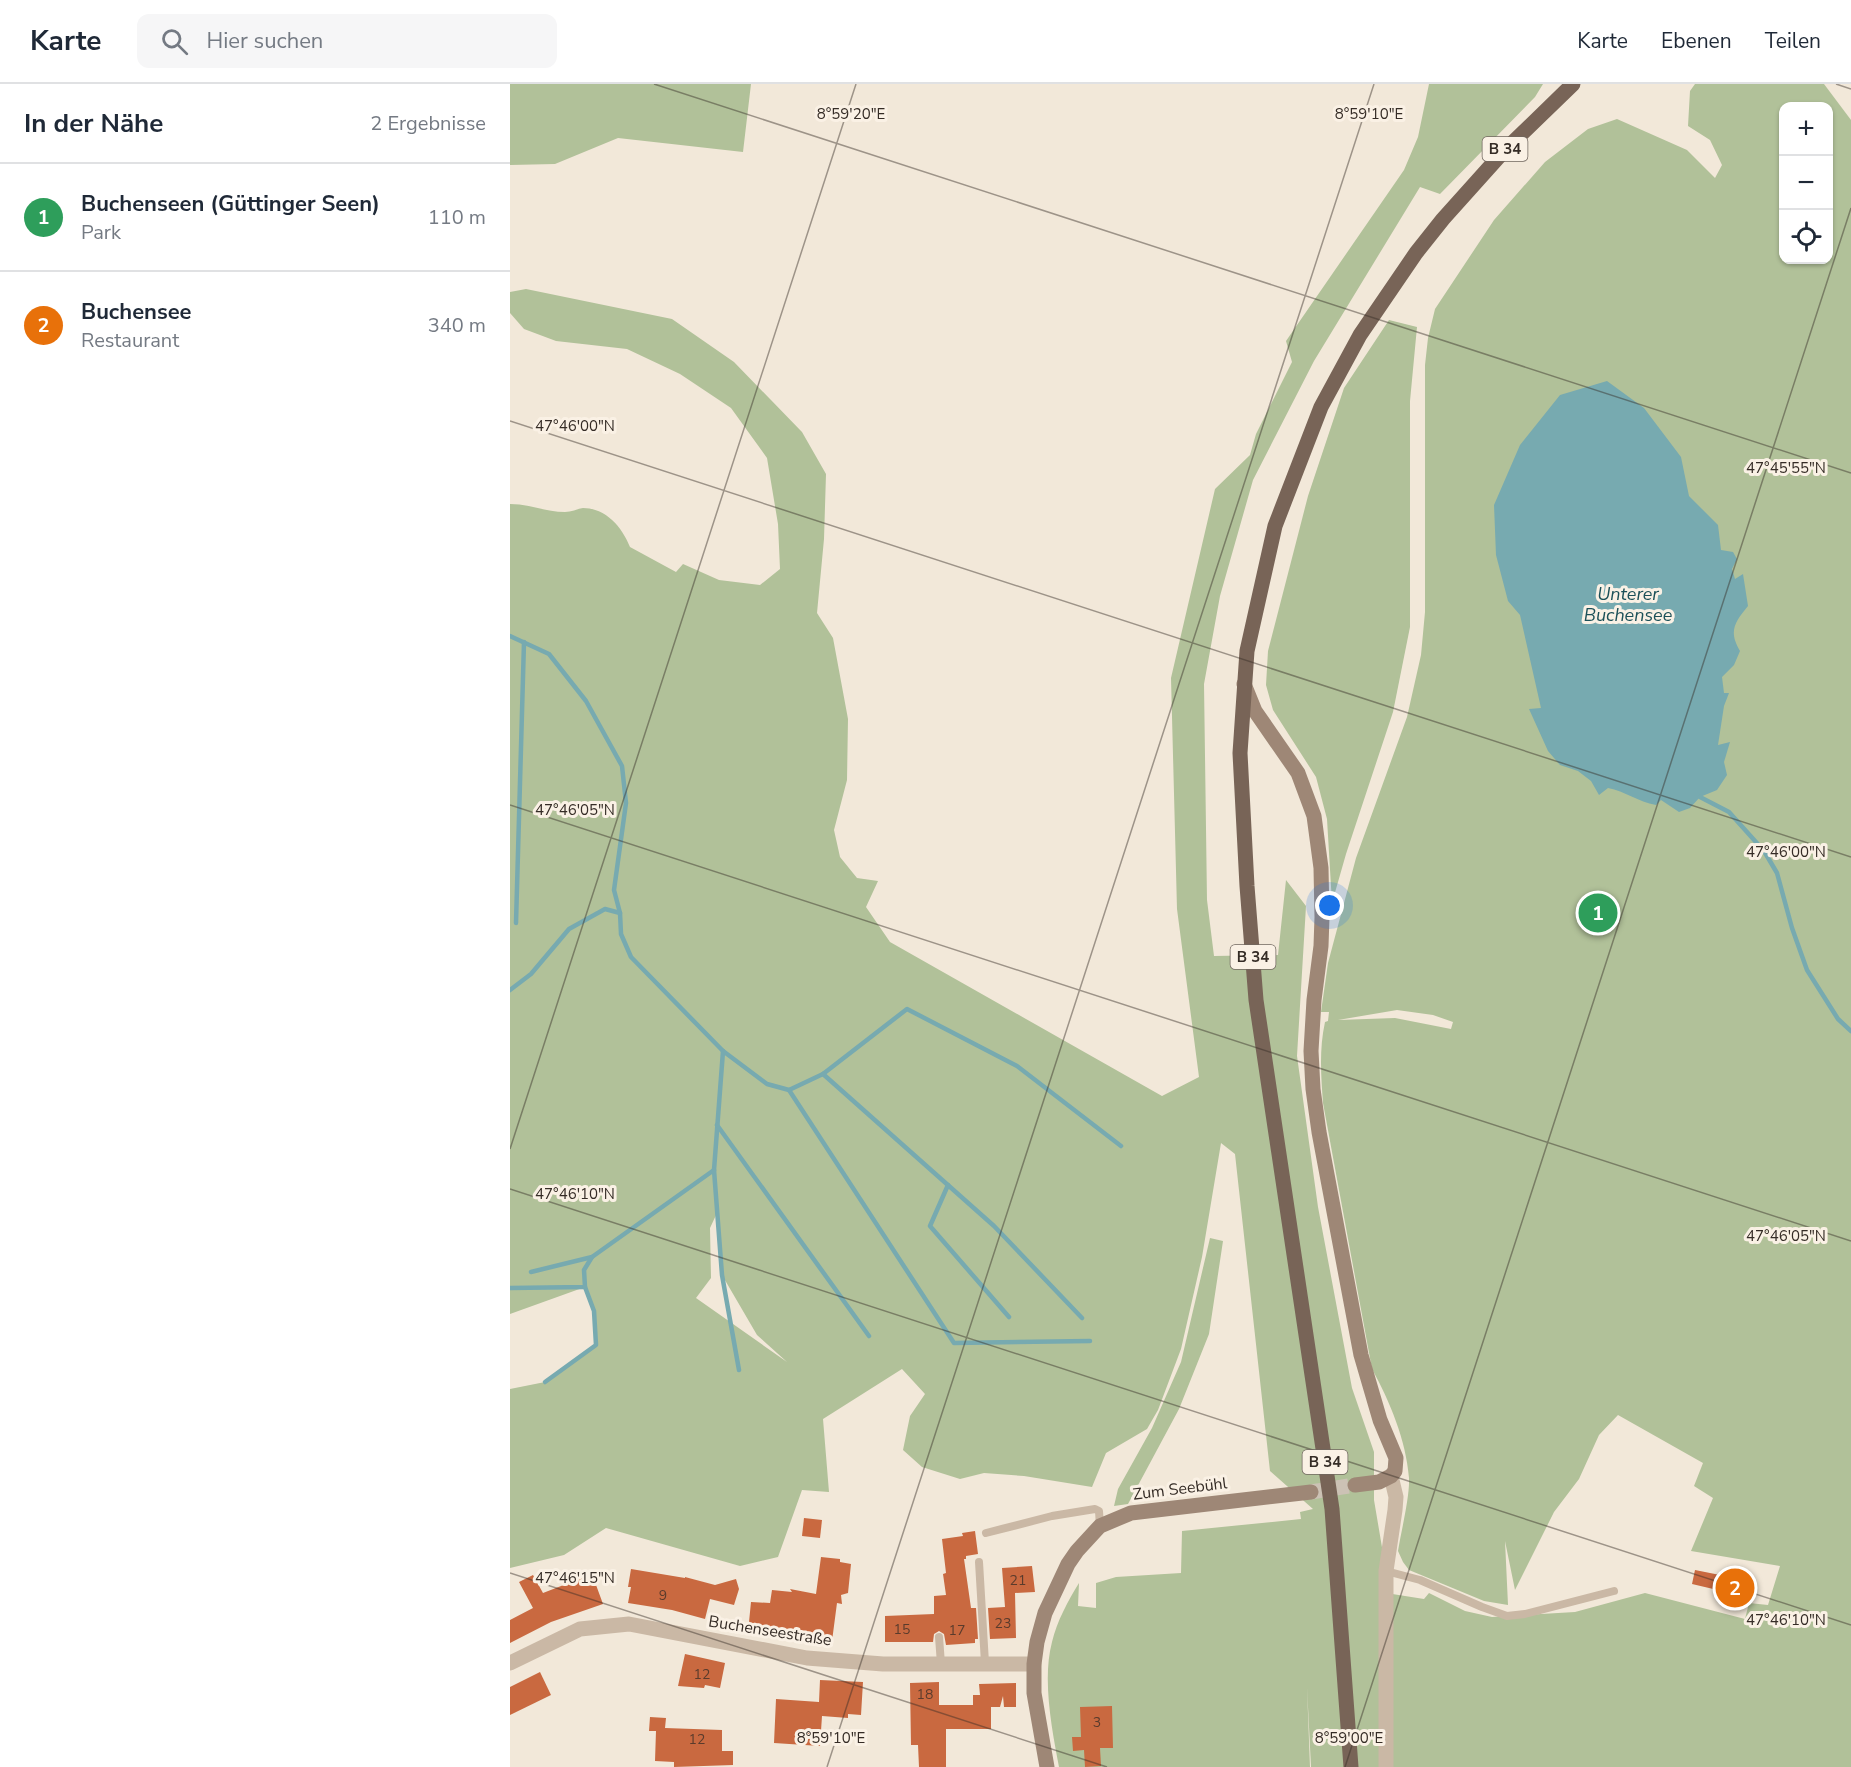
<!DOCTYPE html>
<html lang="de">
<meta charset="utf-8">
<style>
:root{--surface:#fff;--page:#f6f6f7;--text:#1f2937;--muted:#747a83;--line:#e0e1e3;--accent:#111827}
body{margin:0;font-family:"Nunito Sans",sans-serif;background:var(--page);color:var(--text)}
.controls{position:absolute;right:18px;top:18px;display:grid;overflow:hidden;border-radius:12px;box-shadow:0 2px 4px #0004}
.controls button{width:54px;height:54px;display:grid;place-items:center;padding:0;border:0;border-bottom:2px solid var(--line);background:var(--surface);color:var(--text);font:30px sans-serif}
.you{position:absolute;left:820px;top:822px;width:21px;height:21px;margin:-15px;border:4px solid #fff;border-radius:50%;background:#1a73e8;box-shadow:0 0 0 9px #1a73e833}
.badge{display:grid;place-items:center;width:39px;height:39px;border-radius:50%;background:var(--accent);color:#fff;font-size:20px;font-weight:700}
.pin{position:absolute;translate:-50% -50%;border:3px solid #fff;box-shadow:0 2px 6px #0006}
.list{margin:0;padding:0;list-style:none}
h2{display:flex;justify-content:space-between;align-items:center;height:78px;margin:0;padding:0 24px;font-size:26px}
h2 small{font-size:20px;font-weight:400;color:var(--muted)}
.list li{display:grid;grid-template-columns:39px 1fr auto;gap:18px;align-items:center;box-sizing:border-box;height:108px;padding:0 24px;border-top:2px solid var(--line)}
.list b{display:block;font-size:22px;white-space:nowrap}
.list p{margin:0;font-size:20px;white-space:nowrap;color:var(--muted)}
.list em{font-size:20px;font-style:normal;color:var(--muted)}
.icon{flex:none;width:33px;height:33px;fill:none;stroke:currentColor;stroke-width:2;stroke-linecap:round;stroke-linejoin:round}
.map{position:relative;flex:none;width:1341px;height:1683px;overflow:hidden}
header{display:flex;align-items:center;gap:36px;box-sizing:border-box;height:84px;padding:0 30px;background:var(--surface);border-bottom:2px solid var(--line)}
header strong{font-size:28px}
nav{display:flex;gap:33px;margin-inline-start:auto;font-size:21px}
.search{width:420px;height:54px;background:var(--page);display:flex;align-items:center;gap:15px;box-sizing:border-box;padding:0 21px;border-radius:12px;color:var(--muted);font-size:22px}
main{display:flex}
aside{flex:1;background:var(--surface)}
.map>svg:first-child{display:block}
</style>
<header>
<strong>Karte</strong>
<div class="search"><svg class="icon" aria-label="search" viewBox="0 0 24 24"><circle cx="10" cy="10" r="6"/><path d="M15 15l6 6"/></svg>Hier suchen</div>
<nav><a>Karte</a><a>Ebenen</a><a>Teilen</a></nav>
</header>
<main>
<aside>
<h2>In der Nähe<small>2 Ergebnisse</small></h2>
<ul class="list">
<li><span class="badge" style="background:#2e9e5b">1</span><div><b>Buchenseen (Güttinger Seen)</b><p>Park</p></div><em>110 m</em></li>
<li><span class="badge" style="background:#e8710a">2</span><div><b>Buchensee</b><p>Restaurant</p></div><em>340 m</em></li>
</ul>
</aside>
<div class="map">
<svg width="1341" height="1683" viewBox="0 0 1341 1683">
<rect width="100%" height="100%" fill="#f2e8d9"/>
<g fill="#b1c199" fill-rule="evenodd">
<polygon points="0,0 241,0 233,68 108,54 45,80 0,81"/>
<path d="M 919,0 L 1033,0 L 1025,13 L 930,110 L 910,103 L 804,277 L 743,396 L 710,512 L 694,600 L 697,816 L 704,872 L 768,871 L 776,796 L 796,822 L 787,972 L 808,1123 L 842,1304 L 864,1368 L 864,1416 L 876,1487 L 876,1509 L 914,1515 L 919,1509 L 955,1527 L 982,1533 L 1065,1528 L 1135,1509 L 1235,1535 L 1239,1519 L 1258,1521 L 1270,1482 L 1181,1467 L 1203,1414 L 1184,1402 L 1193,1379 L 1108,1331 L 1089,1351 L 1069,1395 L 1044,1428 L 1005,1506 L 995,1457 L 998,1521 L 974,1517 L 899,1486 L 893,1478 L 888,1467 C 891,1448 900,1412 899,1394 C 896,1356 880,1318 862,1285 L 813,1019 C 811,992 809,965 815,938 L 818,937 L 819,928 L 811,928 L 818,879 L 846,774 L 897,633 L 911,571 L 915,528 L 915,281 L 918,254 L 925,225 L 984,136 L 1035,78 L 1078,45 L 1107,35 L 1177,66 L 1205,94 L 1212,81 L 1200,56 L 1178,42 L 1180,7 L 1185,0 L 1314,0 L 1341,36 L 1341,1683 L 801,1683 L 797,1603 L 800,1683 L 549,1683 C 542,1646 532,1595 542,1558 C 547,1537 558,1517 569,1499 L 568,1522 L 586,1524 L 586,1499 L 606,1493 L 671,1489 L 672,1447 L 791,1435 L 790,1428 L 803,1425 L 760,1387 L 725,1070 L 711,1059 L 692,1173 L 671,1265 L 648,1326 L 637,1345 L 596,1369 L 582,1403 L 514,1392 L 474,1389 L 450,1395 L 412,1383 L 393,1366 L 400,1332 L 415,1310 L 392,1285 L 313,1335 L 319,1408 L 292,1406 L 268,1473 L 230,1482 L 96,1444 L 54,1471 L 0,1484 L 0,1305 L 35,1298 L 86,1261 L 84,1227 L 75,1203 L 0,1230 L 0,420 C 19,420 36,428 55,428 C 61,428 67,425 73,424 C 96,424 112,443 120,463 L 166,488 L 173,480 L 209,496 L 250,501 L 270,485 L 268,440 L 257,374 L 221,324 L 170,290 L 117,265 L 46,257 L 14,245 L 0,229 L 0,208 L 16,205 L 162,235 L 224,278 L 292,348 L 316,390 L 314,455 L 307,529 L 323,554 L 338,635 L 337,696 L 324,746 L 330,773 L 347,794 L 368,797 L 356,823 L 380,858 L 652,1012 L 689,993 L 667,825 L 661,594 L 705,405 L 740,371 L 746,350 L 782,278 L 776,257 L 894,86 L 908,53 ZM 1274,22 L 1318,22 L 1318,176 L 1274,176 ZM 887,926 L 923,931 L 943,938 L 941,945 L 885,934 L 828,936 ZM 207,1129 L 212,1191 L 247,1251 L 277,1278 L 186,1214 L 201,1194 L 200,1144 Z"/>
<polygon points="879,236 907,243 900,317 900,543 883,628 836,770 822,819 817,735 806,693 763,626 756,601 758,567 798,412 834,304"/>
<polygon points="700,1154 713,1157 699,1250 669,1325 618,1420 604,1422 608,1405 642,1344 671,1278"/>
</g>
<path fill="#77aab0" d="M 1097,297 L 1134,324 L 1171,373 L 1179,412 L 1208,441 L 1211,466 L 1223,468 L 1227,475 L 1222,485 L 1225,495 L 1233,490 L 1238,522 C 1225,538 1218,547 1230,567 L 1224,581 L 1212,593 L 1214,609 L 1219,609 L 1214,622 L 1208,661 L 1220,658 L 1214,678 L 1217,691 L 1207,706 L 1190,713 L 1180,724 L 1169,728 L 1151,716 L 1146,721 C 1128,718 1115,707 1098,704 L 1089,711 L 1081,697 L 1068,687 L 1050,681 L 1038,667 L 1019,625 L 1031,624 L 1010,531 L 998,517 L 986,471 L 984,421 L 1010,361 L 1050,311 Z"/>
<g fill="none" stroke-linecap="round" stroke-linejoin="round">
<g stroke="#77aab0" stroke-width="4.5">
<polyline points="0,552 39,570 76,617 112,682 116,719 104,806 110,829 111,850 121,873 213,967 257,1000 279,1006 313,990 397,925 507,982 611,1062"/>
<polyline points="1190,713 1219,728 1254,767 1267,789 1282,844 1297,886 1328,935 1341,947"/>
<polyline points="6,839 14,558"/>
<polyline points="0,906 21,890 59,845 95,825 110,829"/>
<polyline points="213,967 204,1086 212,1191 229,1286"/>
<polyline points="313,990 484,1142 572,1234"/>
<polyline points="279,1006 444,1259 580,1257"/>
<polyline points="207,1041 359,1252"/>
<polyline points="438,1101 420,1142 499,1233"/>
<polyline points="21,1188 82,1173 204,1086"/>
<polyline points="0,1204 75,1203 74,1186 82,1173"/>
<polyline points="35,1298 86,1261 84,1227 75,1203"/>
</g>
</g>
<g fill="#c96940">
<polygon points="294,1434 312,1436 310,1454 292,1452"/>
<polygon points="465,1447 468,1470 456,1472 456,1475 454,1475 461,1524 466,1524 468,1555 465,1555 465,1559 436,1561 434,1550 429,1547 424,1550 423,1558 375,1558 375,1532 424,1530 424,1512 436,1511 433,1490 436,1489 432,1455 453,1452 452,1449"/>
<polygon points="311,1473 330,1475 330,1478 341,1480 338,1509 331,1511 332,1520 327,1519 322,1557 238,1548 241,1518 260,1519 262,1506 282,1508 280,1505 306,1510"/>
<polygon points="522,1482 525,1508 505,1509 506,1554 480,1555 478,1524 495,1523 492,1484"/>
<polygon points="121,1485 175,1494 175,1493 205,1501 226,1495 229,1505 224,1521 200,1515 195,1535 162,1526 118,1519 121,1503 118,1503"/>
<polygon points="1185,1486 1235,1496 1232,1516 1215,1513 1216,1508 1182,1500"/>
<polygon points="82,1490 93,1520 41,1538 0,1559 0,1536 23,1524 9,1498 23,1491 33,1509"/>
<polygon points="175,1570 215,1579 210,1604 195,1601 194,1604 168,1602"/>
<polygon points="30,1588 41,1611 0,1631 0,1603"/>
<polygon points="310,1596 353,1598 351,1631 338,1630 338,1634 312,1632 310,1662 264,1659 266,1615 309,1618"/>
<polygon points="429,1598 429,1621 463,1621 463,1611 470,1611 469,1600 506,1599 506,1623 494,1623 493,1612 490,1623 481,1623 481,1645 436,1645 436,1683 409,1683 408,1661 401,1661 400,1599"/>
<polygon points="602,1622 603,1664 590,1664 591,1682 575,1683 574,1666 563,1667 562,1653 571,1653 570,1623"/>
<polygon points="140,1633 156,1634 155,1644 212,1646 212,1667 223,1667 223,1681 164,1683 164,1678 145,1677 146,1647 139,1647"/>
</g>
<g fill="none" stroke-linecap="round" stroke-linejoin="round">
<polyline stroke="#ccc2b5" stroke-width="15" stroke-dasharray="15 8" stroke-linecap="butt" points="801,1408 845,1401"/>
<g stroke="#cab8a5" stroke-width="8">
<polyline points="476,1449 542,1432 585,1425 589,1427 590,1442"/>
<polyline points="469,1478 475,1579"/>
<polyline points="876,1487 910,1496 972,1523 997,1532 1015,1530 1104,1507"/>
<polyline points="429,1553 431,1580"/>
</g>
<g stroke="#cab8a5" stroke-width="15">
<polyline points="0,1579 70,1545 119,1540 297,1574 373,1580 524,1580"/>
<polyline points="876,1683 876,1487 885,1426 886,1413 881,1392"/>
</g>
<g stroke="#9e8776" stroke-width="15">
<polyline points="734,600 745,627 788,689 804,732 811,784 812,833 811,862 804,916 801,967 803,1005 809,1048 851,1271 870,1336 886,1374 885,1387 881,1392 869,1398 845,1401"/>
<polyline points="537,1683 524,1609 524,1580 527,1558 535,1529 558,1480 567,1467 590,1442 621,1429 801,1408"/>
</g>
<polyline stroke="#786457" stroke-width="15" points="841,1683 822,1425 746,916 737,802 730,669 737,567 765,442 811,323 850,251 906,169 933,135 994,67 1063,0"/>
</g>
<path fill="none" stroke="#352c26" stroke-width="1.5" stroke-opacity="0.45" d="M 144,0 L 1341,389M 1326,0 L 1341,5M 0,337 L 1341,773M 0,721 L 1341,1157M 0,1065 L 346,0M 0,1105 L 1341,1541M 0,1489 L 597,1683M 317,1683 L 864,0M 835,1683 L 1341,124"/>
<g text-anchor="middle" dominant-baseline="central" stroke-width="6" stroke-linejoin="round" paint-order="stroke">
<g font-size="14" fill="#5a3b2c">
<text x="508" y="1496">21</text>
<text x="153" y="1511">9</text>
<text x="493" y="1539">23</text>
<text x="392" y="1545">15</text>
<text x="447" y="1546">17</text>
<text x="192" y="1590">12</text>
<text x="415" y="1610">18</text>
<text x="587" y="1638">3</text>
<text x="187" y="1655">12</text>
</g>
<g fill="#faf1e5" stroke="#70675f" stroke-width="1.5">
<rect x="972.5" y="53" width="45" height="24" rx="4.5"/>
<rect x="720.5" y="861" width="45" height="24" rx="4.5"/>
<rect x="792.5" y="1366" width="45" height="24" rx="4.5"/>
</g>
<g font-size="15" font-weight="bold" fill="#352c26">
<text x="995" y="65">B 34</text>
<text x="743" y="873">B 34</text>
<text x="815" y="1378">B 34</text>
</g>
<g font-size="16" fill="#352c26" stroke="#faf1e5">
<text transform="translate(670 1405) rotate(-7)">Zum Seebühl</text>
<text transform="translate(260 1547) rotate(9)">Buchenseestraße</text>
</g>
<g font-size="18" font-style="italic" fill="#1b5058" stroke="#faf1e5">
<text x="1118" y="510">Unterer<tspan x="1118" dy="21">Buchensee</tspan></text>
</g>
</g>
<g font-size="15" text-anchor="middle" fill="#352c26" stroke="#faf1e5" stroke-width="6" stroke-linejoin="round" paint-order="stroke">
<text x="341" y="35">8°59'20"E</text>
<text x="859" y="35">8°59'10"E</text>
<text x="65" y="347">47°46'00"N</text>
<text x="1276" y="389">47°45'55"N</text>
<text x="65" y="731">47°46'05"N</text>
<text x="1276" y="773">47°46'00"N</text>
<text x="65" y="1115">47°46'10"N</text>
<text x="1276" y="1157">47°46'05"N</text>
<text x="65" y="1499">47°46'15"N</text>
<text x="1276" y="1541">47°46'10"N</text>
<text x="321" y="1659">8°59'10"E</text>
<text x="839" y="1659">8°59'00"E</text>
</g>
</svg>
<div class="controls">
<button>+</button>
<button>−</button>
<button><svg class="icon" aria-label="locate" viewBox="0 0 24 24"><circle cx="12" cy="12" r="6"/><path d="M12 2v4M12 18v4M2 12h4M18 12h4"/></svg></button>
</div>
<div class="you"></div>
<div class="pin badge" style="left:1088px;top:829px;background:#2e9e5b">1</div>
<div class="pin badge" style="left:1225px;top:1504px;background:#e8710a">2</div>
</div>
</main>
